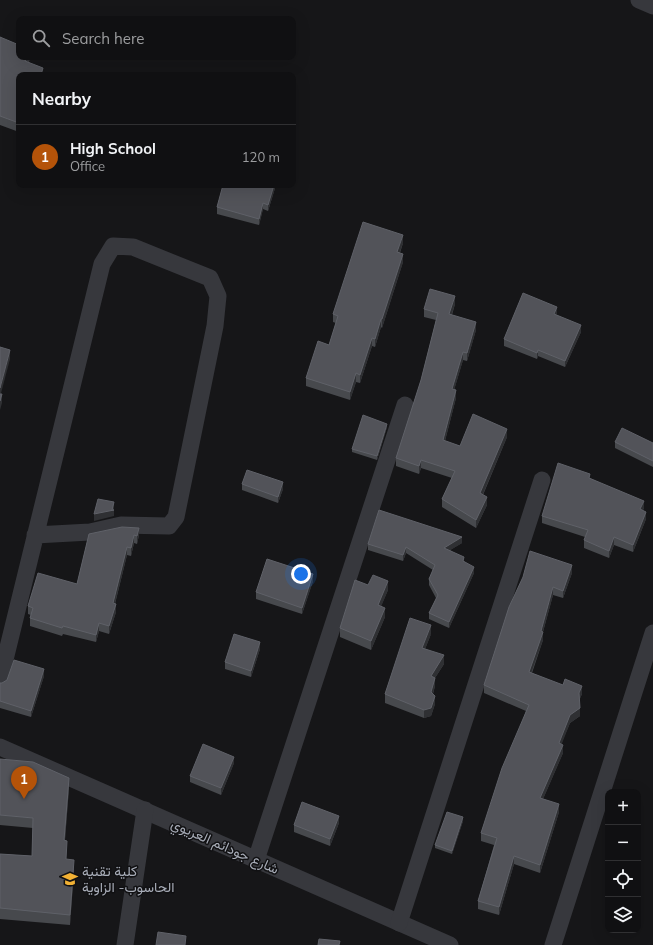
<!DOCTYPE html>
<meta charset="utf-8">
<style>
:root{--surface:#101012;--page:#19191b;--text:#f1f3f6;--muted:#9c9d9f;--line:#303032;--accent:#b45309}
body{margin:0;font-family:Mulish,Vazirmatn,sans-serif;background:var(--page);color:var(--text)}
.controls{position:absolute;right:12px;bottom:12px;display:grid;overflow:hidden;border-radius:8px;box-shadow:0 4px 16px #0002}
.controls button{width:36px;height:36px;display:grid;place-items:center;padding:0;border:0;border-bottom:1px solid var(--line);background:var(--surface);color:var(--text);font:20px sans-serif}
.you{position:absolute;left:301px;top:574px;width:14px;height:14px;margin:-10px;border:3px solid #fff;border-radius:50%;background:#1a73e8;box-shadow:0 0 0 6px #1a73e833}
.badge{display:grid;place-items:center;width:26px;height:26px;border-radius:50%;background:var(--accent);color:#fff;font-size:13px;font-weight:700}
.pin{position:absolute;translate:-50% -33px;filter:drop-shadow(0 1px 2px #0008)}
.pin::after{content:'';position:absolute;top:21px;width:14px;height:12px;background:inherit;clip-path:polygon(0 0,100% 0,50% 100%)}
.list{margin:0;padding:0;list-style:none}
h2{display:flex;justify-content:space-between;align-items:center;height:52px;margin:0;padding:0 16px;font-size:17px}
h2 small{font-size:13px;font-weight:400;color:var(--muted)}
.list li{display:grid;grid-template-columns:26px 1fr auto;gap:12px;align-items:center;box-sizing:border-box;height:64px;padding:0 16px;border-top:1px solid var(--line)}
.list b{display:block;font-size:15px;white-space:nowrap}
.list p{margin:0;font-size:13px;white-space:nowrap;color:var(--muted)}
.list em{font-size:13px;font-style:normal;color:var(--muted)}
.icon{flex:none;width:22px;height:22px;fill:none;stroke:currentColor;stroke-width:2;stroke-linecap:round;stroke-linejoin:round}
.map{position:relative;flex:none;width:653px;height:945px;overflow:hidden}
.search{position:absolute;background:var(--surface);box-shadow:0 4px 16px #0002;left:16px;top:16px;width:280px;height:44px;display:flex;align-items:center;gap:10px;box-sizing:border-box;padding:0 14px;border-radius:8px;color:var(--muted);font-size:15px}
.panel{position:absolute;background:var(--surface);box-shadow:0 4px 16px #0002;left:16px;top:72px;width:280px;height:116px;border-radius:8px}
.map>svg:first-child{display:block}
</style>
<div class="map">
<svg width="653" height="945" viewBox="0 0 653 945">
<rect width="100%" height="100%" fill="#161618"/>
<g fill="none" stroke-linecap="round" stroke-linejoin="round">
<g stroke="#37383d" stroke-width="17">
<polyline points="639,0 653,6"/>
<polyline points="0,680 102,264 113,246 133,247 210,278 218,296 215,326 176,517 169,526 121,525 90,532 35,535"/>
<polyline points="0,747 450,945"/>
<polyline points="256,860 405,405"/>
<polyline points="399,923 542,480"/>
<polyline points="125,945 145,810"/>
<polyline points="553,945 653,633"/>
</g>
</g>
<g fill="#47494d">
<polygon points="0,37 30,57 29,62 43,75 19,75 19,132 0,125"/>
<polygon points="223,185 276,185 268,211 263,209 259,225 217,214 217,207"/>
<polygon points="403,243 400,253 403,262 382,328 381,327 375,347 372,346 360,383 356,382 350,400 306,386 306,378 329,345 336,323 333,322 333,314"/>
<polygon points="455,304 452,315 476,330 467,361 463,360 454,390 456,398 445,441 460,446 507,437 483,495 487,505 476,528 442,507 442,499 452,478 421,468 419,474 396,466 396,458 421,380 436,320 424,317 424,309"/>
<polygon points="557,313 556,315 581,332 565,367 538,356 537,359 504,346 504,339"/>
<polygon points="387,427 377,460 352,452 352,449"/>
<polygon points="615,442 653,443 653,467 615,448"/>
<polygon points="590,478 644,508 643,510 646,519 633,552 614,545 609,558 584,548 584,540 585,537 542,523 542,516"/>
<polygon points="242,484 283,489 278,503 242,490"/>
<polygon points="89,534 139,535 137,544 134,543 131,556 127,555 115,604 116,612 109,634 99,631 96,642 63,634 62,636 30,626 30,618 31,615 28,614 28,606 77,584"/>
<polygon points="462,543 450,550 464,561 474,573 449,628 429,619 429,613 436,598 429,585 429,579 433,570 406,553 403,561 368,550 368,544"/>
<polygon points="572,573 563,598 553,595 543,632 543,640 532,673 582,694 579,700 580,716 570,723 561,744 563,753 543,799 559,812 540,873 514,864 499,915 478,909 478,901 494,845 481,841 481,833 526,711 484,693 484,685 509,607"/>
<polygon points="313,581 302,614 256,599 256,592"/>
<polygon points="368,585 388,590 381,606 385,617 371,650 340,637 340,628"/>
<polygon points="431,634 425,649 444,664 435,678 435,686 433,694 435,704 431,716 424,718 385,703 385,694"/>
<polygon points="260,649 251,677 225,669 225,662"/>
<polygon points="44,676 31,717 0,708 0,683 2,683"/>
<polygon points="0,759 69,788 65,840 66,859 74,870 70,925 0,919 0,854 32,856 33,828 0,825"/>
<polygon points="234,763 221,795 190,782 190,776"/>
<polygon points="463,821 452,854 435,848 435,845"/>
<polygon points="339,823 330,846 294,832 294,825"/>
</g>
<g fill="#2f3033">
<polygon points="27,57 30,57 30,58 25,70 25,61"/>
<polygon points="274,185 276,185 268,211 268,205"/>
<polygon points="263,203 263,209 259,225 259,219"/>
<polygon points="403,235 403,243 397,260 397,252"/>
<polygon points="403,254 403,262 382,328 382,319"/>
<polygon points="455,296 455,304 449,322 449,314"/>
<polygon points="557,307 557,313 554,320 554,314"/>
<polygon points="381,319 381,327 375,347 375,339"/>
<polygon points="476,322 476,330 467,361 467,353"/>
<polygon points="581,325 581,332 565,367 565,361"/>
<polygon points="372,338 372,346 360,383 360,375"/>
<polygon points="10,350 10,359 0,397 0,388"/>
<polygon points="538,350 538,356 537,359 537,353"/>
<polygon points="463,352 463,360 452,397 452,389"/>
<polygon points="356,373 356,382 350,400 350,392"/>
<polygon points="456,390 456,398 443,448 443,440"/>
<polygon points="2,394 2,403 0,410 0,401"/>
<polygon points="387,424 387,427 377,460 377,456"/>
<polygon points="507,429 507,437 480,501 480,493"/>
<polygon points="421,460 421,468 419,474 419,466"/>
<polygon points="283,482 283,489 278,503 278,497"/>
<polygon points="487,497 487,505 476,528 476,520"/>
<polygon points="644,501 644,508 640,517 640,509"/>
<polygon points="114,502 114,516 94,521 94,514"/>
<polygon points="646,512 646,519 633,552 633,545"/>
<polygon points="139,528 139,535 137,544 137,536"/>
<polygon points="134,535 134,543 131,556 131,548"/>
<polygon points="462,537 462,543 444,554 444,548"/>
<polygon points="614,537 614,545 609,558 609,551"/>
<polygon points="127,547 127,555 113,611 113,603"/>
<polygon points="406,547 406,553 403,561 403,555"/>
<polygon points="572,565 572,573 563,598 563,591"/>
<polygon points="474,567 474,573 449,628 449,622"/>
<polygon points="313,574 313,581 302,614 302,608"/>
<polygon points="388,581 388,590 378,614 378,605"/>
<polygon points="553,587 553,595 542,635 543,632 543,640 529,679 529,672"/>
<polygon points="116,604 116,612 109,634 109,626"/>
<polygon points="385,608 385,617 371,650 371,641"/>
<polygon points="99,623 99,631 96,642 96,635"/>
<polygon points="431,625 431,634 422,657 422,648"/>
<polygon points="260,642 260,649 251,677 251,671"/>
<polygon points="444,655 444,664 431,684 431,676"/>
<polygon points="44,669 44,676 31,717 31,711"/>
<polygon points="435,678 435,686 431,700 431,692"/>
<polygon points="582,686 582,694 579,701 579,693"/>
<polygon points="435,696 435,704 431,716 424,718 424,710"/>
<polygon points="580,708 580,716 570,723 559,751 559,743 570,715"/>
<polygon points="563,745 563,753 540,806 540,798"/>
<polygon points="234,757 234,763 221,795 221,788"/>
<polygon points="69,778 69,788 64,851 64,840"/>
<polygon points="559,804 559,812 540,873 540,865"/>
<polygon points="339,816 339,823 330,846 330,839"/>
<polygon points="463,817 463,821 452,854 452,851"/>
<polygon points="514,856 514,864 499,915 499,907"/>
<polygon points="74,860 74,870 70,925 70,915"/>
</g>
<g fill="#525359" stroke="#5f6168">
<polygon points="0,37 19,45 19,57 27,57 25,61 43,68 41,75 19,75 19,123 0,116"/>
<polygon points="223,185 274,185 268,205 263,203 259,219 217,207"/>
<polygon points="363,222 403,235 397,252 403,254 382,319 381,319 375,339 372,338 360,375 356,373 350,392 306,378 318,341 329,345 338,316 333,314"/>
<polygon points="430,289 455,296 449,314 476,322 467,353 463,352 452,389 456,390 443,440 460,446 473,414 507,429 480,493 487,497 476,520 442,499 455,471 421,460 419,466 396,458 421,380 438,313 424,309"/>
<polygon points="523,293 557,307 554,314 581,325 565,361 538,350 537,353 504,339"/>
<polygon points="0,347 10,350 0,388"/>
<polygon points="0,394 2,394 0,401"/>
<polygon points="363,415 387,424 377,456 352,449"/>
<polygon points="622,428 653,443 653,461 615,442"/>
<polygon points="558,463 590,474 589,478 644,501 640,509 646,512 633,545 614,537 609,551 584,540 588,530 542,516"/>
<polygon points="247,470 283,482 278,497 242,484"/>
<polygon points="98,499 114,502 112,510 114,510 94,514"/>
<polygon points="379,510 462,537 444,548 464,557 463,561 474,567 449,622 429,613 438,595 429,579 435,565 406,547 403,555 368,544"/>
<polygon points="122,527 139,528 137,536 134,535 131,548 127,547 113,603 116,604 109,626 99,623 96,635 63,626 62,628 30,618 33,608 28,606 38,573 77,584 89,534"/>
<polygon points="530,551 572,565 563,591 553,587 541,631 543,632 529,672 563,685 565,679 582,686 579,693 580,708 570,715 559,743 563,745 540,798 559,804 540,865 514,856 499,907 478,901 497,838 481,833 502,768 529,705 484,685 509,607 523,577"/>
<polygon points="267,559 313,574 302,608 256,592"/>
<polygon points="373,575 388,581 378,605 385,608 371,641 340,628 355,580 368,585"/>
<polygon points="410,618 431,625 422,648 444,655 431,676 435,678 431,692 435,696 431,708 424,710 385,694"/>
<polygon points="234,634 260,642 251,671 225,662"/>
<polygon points="14,660 44,669 31,711 0,701 0,683 2,683 7,680"/>
<polygon points="203,744 234,757 221,788 190,776"/>
<polygon points="0,759 33,762 69,778 64,840 67,841 66,859 74,860 70,915 0,908 0,854 32,856 33,818 0,815"/>
<polygon points="302,802 339,816 330,839 294,825"/>
<polygon points="447,812 463,817 452,851 435,845"/>
<polygon points="158,932 186,936 185,945 156,945"/>
<polygon points="319,939 340,941 339,945 318,945"/>
</g>
<defs>
<symbol id="university-bare" viewBox="-9 -9 18 18"><path d="M0-5L7-2L0 1L-7-2ZM-4 1L0 2.5L4 1V4Q0 6-4 4Z" fill="#f2b134" stroke="#111113" stroke-width="2.5" paint-order="stroke"/></symbol>
</defs>
<g fill-rule="evenodd">
<use href="#university-bare" x="59" y="868" width="22" height="22"/>
</g>
<g text-anchor="middle" dominant-baseline="central" stroke-width="3" stroke-linejoin="round" paint-order="stroke">
<g font-size="14" fill="#a8adb8" stroke="#111113">
<text transform="translate(225 846) rotate(24)">شارع جودائم العريوي</text>
</g>
<g font-size="14" fill="#a8adb8" stroke="#111113" text-anchor="start">
<text x="82" y="871">كلية تقنية<tspan x="82" dy="16">الحاسوب- الزاوية</tspan></text>
</g>
</g>
</svg>
<div class="controls">
<button>+</button>
<button>−</button>
<button><svg class="icon" aria-label="locate" viewBox="0 0 24 24"><circle cx="12" cy="12" r="6"/><path d="M12 2v4M12 18v4M2 12h4M18 12h4"/></svg></button>
<button><svg class="icon" aria-label="layers" viewBox="0 0 24 24"><path d="M12 4l9 5-9 5-9-5zM3 14l9 5 9-5"/></svg></button>
</div>
<div class="you"></div>
<div class="pin badge" style="left:24px;top:799px">1</div>
<div class="search"><svg class="icon" aria-label="search" viewBox="0 0 24 24"><circle cx="10" cy="10" r="6"/><path d="M15 15l6 6"/></svg>Search here</div>
<section class="panel">
<h2>Nearby<small></small></h2>
<ul class="list">
<li><span class="badge">1</span><div><b>High School</b><p>Office</p></div><em>120 m</em></li>
</ul>
</section>
</div>
